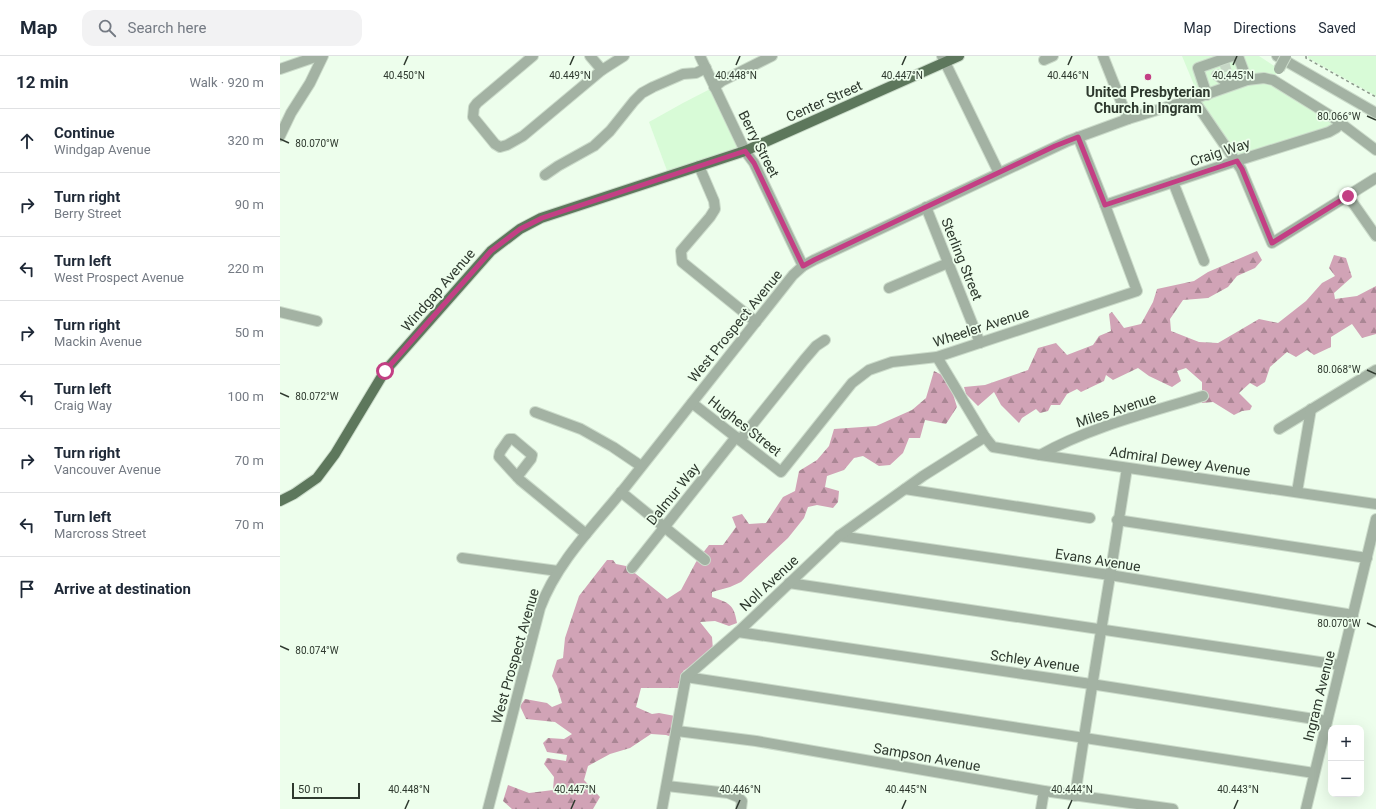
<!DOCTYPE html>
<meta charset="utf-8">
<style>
:root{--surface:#fff;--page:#f2f2f3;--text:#1f2937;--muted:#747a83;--line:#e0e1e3}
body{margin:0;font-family:Roboto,sans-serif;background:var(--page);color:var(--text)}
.controls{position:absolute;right:12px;bottom:12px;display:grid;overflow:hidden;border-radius:8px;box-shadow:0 4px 16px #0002}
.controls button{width:36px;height:36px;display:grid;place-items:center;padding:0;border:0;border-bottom:1px solid var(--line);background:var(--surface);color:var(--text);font:20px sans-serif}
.scale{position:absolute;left:12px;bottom:10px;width:68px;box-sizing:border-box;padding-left:4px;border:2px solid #2e392e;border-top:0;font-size:11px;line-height:14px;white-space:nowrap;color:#2e392e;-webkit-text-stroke:3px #edfeec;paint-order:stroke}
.stop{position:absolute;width:12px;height:12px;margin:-9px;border:3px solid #c33f84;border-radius:50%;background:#fff}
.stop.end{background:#c33f84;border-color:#fff;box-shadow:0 1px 4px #0008}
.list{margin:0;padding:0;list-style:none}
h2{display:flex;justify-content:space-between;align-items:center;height:52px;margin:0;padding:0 16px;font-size:17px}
h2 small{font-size:13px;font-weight:400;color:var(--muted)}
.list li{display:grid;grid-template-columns:26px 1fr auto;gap:12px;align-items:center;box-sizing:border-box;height:64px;padding:0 16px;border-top:1px solid var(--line)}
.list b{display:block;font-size:15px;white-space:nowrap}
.list p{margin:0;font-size:13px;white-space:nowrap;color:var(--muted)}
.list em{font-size:13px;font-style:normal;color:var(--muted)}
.icon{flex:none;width:22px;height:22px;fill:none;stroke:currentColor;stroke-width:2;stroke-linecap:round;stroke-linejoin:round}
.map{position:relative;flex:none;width:1096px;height:753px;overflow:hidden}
header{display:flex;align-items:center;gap:24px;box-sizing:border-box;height:56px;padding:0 20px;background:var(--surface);border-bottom:1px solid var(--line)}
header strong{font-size:19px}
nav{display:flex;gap:22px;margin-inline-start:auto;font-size:14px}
.search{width:280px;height:36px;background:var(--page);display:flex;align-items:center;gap:10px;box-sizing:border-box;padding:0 14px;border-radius:12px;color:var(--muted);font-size:15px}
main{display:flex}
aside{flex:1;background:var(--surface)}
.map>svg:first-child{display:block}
</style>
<header>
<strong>Map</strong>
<div class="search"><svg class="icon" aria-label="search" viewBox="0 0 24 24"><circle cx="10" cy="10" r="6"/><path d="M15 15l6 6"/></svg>Search here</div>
<nav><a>Map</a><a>Directions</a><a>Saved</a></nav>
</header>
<main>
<aside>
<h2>12 min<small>Walk · 920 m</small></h2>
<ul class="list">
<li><svg class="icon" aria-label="ahead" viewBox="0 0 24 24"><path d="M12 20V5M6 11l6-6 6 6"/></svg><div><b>Continue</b><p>Windgap Avenue</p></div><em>320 m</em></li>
<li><svg class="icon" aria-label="right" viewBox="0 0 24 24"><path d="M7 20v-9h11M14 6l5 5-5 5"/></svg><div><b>Turn right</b><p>Berry Street</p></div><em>90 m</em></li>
<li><svg class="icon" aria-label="left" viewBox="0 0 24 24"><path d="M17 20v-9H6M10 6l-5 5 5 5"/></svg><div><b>Turn left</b><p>West Prospect Avenue</p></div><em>220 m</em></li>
<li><svg class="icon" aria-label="right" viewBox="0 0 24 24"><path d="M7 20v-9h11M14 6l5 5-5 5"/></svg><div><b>Turn right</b><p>Mackin Avenue</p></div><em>50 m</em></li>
<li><svg class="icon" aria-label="left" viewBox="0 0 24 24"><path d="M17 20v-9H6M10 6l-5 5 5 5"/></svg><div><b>Turn left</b><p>Craig Way</p></div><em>100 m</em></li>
<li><svg class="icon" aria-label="right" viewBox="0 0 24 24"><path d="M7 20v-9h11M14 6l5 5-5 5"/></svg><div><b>Turn right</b><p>Vancouver Avenue</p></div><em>70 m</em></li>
<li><svg class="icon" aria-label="left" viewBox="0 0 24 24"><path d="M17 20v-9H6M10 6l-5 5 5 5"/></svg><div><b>Turn left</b><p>Marcross Street</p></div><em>70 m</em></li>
<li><svg class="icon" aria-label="arrive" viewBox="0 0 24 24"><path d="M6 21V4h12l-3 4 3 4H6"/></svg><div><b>Arrive at destination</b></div></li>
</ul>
</aside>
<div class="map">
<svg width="1096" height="753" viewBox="0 0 1096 753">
<defs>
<pattern id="forest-firs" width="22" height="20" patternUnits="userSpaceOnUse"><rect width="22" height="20" fill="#d1a3b6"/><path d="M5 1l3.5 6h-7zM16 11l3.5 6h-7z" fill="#aa8694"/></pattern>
</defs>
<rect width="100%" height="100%" fill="#edfeec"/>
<g fill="#d8fbd7">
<polygon points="902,0 979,0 999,13 993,23 1061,67 957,105 913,43 919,41"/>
<polygon points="1028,0 1096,0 1096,40 1028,2"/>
<polygon points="434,31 465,95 389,120 369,66 403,47"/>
</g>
<g fill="url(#forest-firs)">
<polygon points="977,195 982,204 975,212 957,220 948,231 928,242 903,244 890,263 891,275 919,286 938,287 979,263 998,267 1026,245 1042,227 1055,220 1049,212 1054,199 1066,202 1072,221 1054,237 1055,243 1077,240 1096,230 1096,278 1082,282 1072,268 1051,281 1051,291 1034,299 1027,294 1016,301 1007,296 990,311 985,326 977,331 970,327 959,337 972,350 970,354 962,355 954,359 933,346 922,347 922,326 906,312 897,315 901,325 892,331 869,320 858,312 833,324 826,319 824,325 801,336 797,333 787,338 780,349 771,349 768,355 760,357 756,353 742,362 739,367 721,349 714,336 698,350 686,338 684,331 705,329 748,314 758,292 776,287 787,299 813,289 819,280 831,275 829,258 832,256 844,272 861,268 873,246 877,233 914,225 928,216"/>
<path d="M 654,315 L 662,319 L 673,338 L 677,351 L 666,368 L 645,364 L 640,382 L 629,382 L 623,397 L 610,409 L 599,410 L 583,400 L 574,402 L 564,414 L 547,420 L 545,431 L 559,435 L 558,446 L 553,452 L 537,449 L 528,451 L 524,462 L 508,482 L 461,526 L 450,531 L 432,536 L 432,541 C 449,547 454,548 457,567 L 449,570 L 435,565 L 420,566 L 432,581 L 433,594 L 415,608 L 403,615 L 403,621 L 399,632 L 361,632 L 356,651 L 372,658 L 379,657 L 395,660 L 401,671 L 401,684 L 386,679 L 371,678 L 350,692 L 330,698 L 308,710 L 304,724 L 320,741 L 313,753 L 232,753 L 223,745 L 228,729 L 249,737 L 273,734 L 274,721 L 264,708 L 267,702 L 286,705 L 287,699 L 267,696 L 263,687 L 268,682 L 284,683 L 292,678 L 275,666 L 246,663 L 240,650 L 245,643 L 267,647 L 272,651 L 282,647 L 277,630 L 272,620 L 277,604 L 283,602 L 285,582 L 299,540 L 327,504 L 333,504 L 336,508 L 346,510 L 387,543 L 401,534 L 416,506 L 429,489 L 443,489 L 456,471 L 452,461 L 462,458 L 469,468 L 486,467 L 503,441 L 515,435 L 519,415 L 537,404 L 549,390 L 554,373 L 596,370 L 632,354 L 646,342 Z"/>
</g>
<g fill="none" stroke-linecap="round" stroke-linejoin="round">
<polyline stroke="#c7d7c6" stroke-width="10" stroke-dasharray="10 5" stroke-linecap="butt" points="944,6 947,16"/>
<defs>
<g id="minor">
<polyline points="253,0 197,47 194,51 193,61 215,88 220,91 227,89 243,80 322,14 344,0"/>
<polyline points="310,0 322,14"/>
<polyline points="420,0 465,95 474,107 523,210"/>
<polyline points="662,0 719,117"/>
<polyline points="823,0 848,63"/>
<polyline points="958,0 967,24"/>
<polyline points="997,0 1096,57"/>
<polyline points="764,4 773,0"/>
<polyline points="0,13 38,0"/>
<polyline points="937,19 945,25 947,30"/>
<polyline points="434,31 442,25 492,0"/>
<polyline points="927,39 918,12 952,0"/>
<polyline points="913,43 961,113 992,187 1096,122"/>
<polyline points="0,80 11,57 30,27 43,0"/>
<polyline points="419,110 434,145 435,153 430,161 401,195 402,206 476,266"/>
<polyline points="265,119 278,110 314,90 330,75 354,45 362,37 373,31 403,18 416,17 426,12"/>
<polyline points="893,126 924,205"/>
<polyline points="1068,140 1096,180"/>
<polyline points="825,149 950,107 1049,76 1056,72 1061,67"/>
<polyline points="646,151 700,287"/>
<polyline points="609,232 668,207"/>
<polyline points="0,256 37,265"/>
<polyline points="657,301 705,381 713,391 760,399 1096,448"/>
<polyline points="412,347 501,416 572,327 589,314 612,306 657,301 857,235 825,149 798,81"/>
<polyline points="255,356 301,373 333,391 361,410"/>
<polyline points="999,373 1096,314"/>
<polyline points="460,384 524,304 536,290 545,284"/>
<path d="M 760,399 C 810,371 868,357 923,340"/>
<polyline points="237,421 251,403 252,399 233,383 229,383 220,396 219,401 240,424 306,478"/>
<polyline points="625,433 810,462"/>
<polyline points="341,436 425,504"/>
<polyline points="1017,436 1031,353"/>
<polyline points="837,464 1087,502"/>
<polyline points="559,480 830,519 1073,559"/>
<polyline points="182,502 278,515"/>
<polyline points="352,512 456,381"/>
<polyline points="509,527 1060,609"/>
<polyline points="458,576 811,628 1047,665"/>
<polyline points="406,621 1034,717"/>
<polyline points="397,675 476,685 764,735 893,753"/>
<polyline points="387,730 448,737 458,741 462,745 461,753"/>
<path d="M 795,740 C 806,666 818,593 830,520 C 836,484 841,448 847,412"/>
<path d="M 208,753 L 260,552 C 278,504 316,468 347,429 C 402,359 458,289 513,219 L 523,210 L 534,204 L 788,85 L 848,63 L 913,43 L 967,24 L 984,22 L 993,24 L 1051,60 L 1096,94"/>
<polyline points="382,753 406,621 458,576 559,480 643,420 705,381"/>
<polyline points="761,753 764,735"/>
<polyline points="1026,753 1096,463"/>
</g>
<polyline id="major" points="0,445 14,438 37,422 55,398 105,315 211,195 240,173 261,162 465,95 679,0"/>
</defs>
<use href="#minor" stroke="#cbdbca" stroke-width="12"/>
<use href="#major" stroke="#cbdbca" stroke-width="12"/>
<polyline stroke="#8b998b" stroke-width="1.5" stroke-dasharray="3 3" stroke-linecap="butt" points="1026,0 1026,2 1096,41"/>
<use href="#minor" stroke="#a3b2a3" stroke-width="10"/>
<use href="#major" stroke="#5d775c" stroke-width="10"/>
<defs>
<polyline id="minor-bridge" points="999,13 1006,0"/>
</defs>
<use href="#minor-bridge" stroke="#cbdbca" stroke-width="12" stroke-linecap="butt"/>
<use href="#minor-bridge" stroke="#a3b2a3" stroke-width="10"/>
</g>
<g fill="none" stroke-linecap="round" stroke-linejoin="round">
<polyline stroke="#c33f84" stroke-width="5" points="105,315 211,195 240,173 262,162 465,95 474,107 523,210 534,204 775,90 798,81 825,149 957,105 962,113 992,187 1068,140"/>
</g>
<path fill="none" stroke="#2e392e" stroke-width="1.5" d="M 124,9 L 128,0M 290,9 L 294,0M 456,9 L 460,0M 622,9 L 626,0M 788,9 L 792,0M 953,9 L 957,0M 1087,60 L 1096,64M 0,83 L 9,87M 1087,314 L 1096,318M 0,337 L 9,341M 1087,567 L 1096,571M 0,590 L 9,594M 125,753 L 129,744M 291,753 L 295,744M 456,753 L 460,744M 622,753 L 626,744M 788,753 L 792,744M 954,753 L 958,744"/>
<circle fill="#c33f84" stroke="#edfeec" stroke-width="1.5" cx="868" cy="21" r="4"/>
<g text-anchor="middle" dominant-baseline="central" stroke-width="3.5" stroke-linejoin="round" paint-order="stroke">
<g font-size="14" font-weight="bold" fill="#2e392e" stroke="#edfeec">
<text x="868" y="36">United Presbyterian<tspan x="868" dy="16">Church in Ingram</tspan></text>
</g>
<g font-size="14" fill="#2e392e" stroke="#edfeec">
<text transform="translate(544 45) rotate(-24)">Center Street</text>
<text transform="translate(479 88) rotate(63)">Berry Street</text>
<text transform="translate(940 96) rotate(-18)">Craig Way</text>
<text transform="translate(682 203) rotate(68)">Sterling Street</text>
<text transform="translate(158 234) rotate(-49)">Windgap Avenue</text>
<text transform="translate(455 270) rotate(-51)">West Prospect Avenue</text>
<text transform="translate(701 271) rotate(-18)">Wheeler Avenue</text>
<text transform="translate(836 354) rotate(-18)">Miles Avenue</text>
<text transform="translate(465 370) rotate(38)">Hughes Street</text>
<text transform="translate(900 405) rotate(8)">Admiral Dewey Avenue</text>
<text transform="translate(393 438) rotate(-51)">Dalmur Way</text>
<text transform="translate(818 504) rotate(9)">Evans Avenue</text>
<text transform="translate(489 527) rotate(-43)">Noll Avenue</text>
<text transform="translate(235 600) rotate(-74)">West Prospect Avenue</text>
<text transform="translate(755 605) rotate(8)">Schley Avenue</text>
<text transform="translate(1039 640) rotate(-76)">Ingram Avenue</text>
<text transform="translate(647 701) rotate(10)">Sampson Avenue</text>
</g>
</g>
<g font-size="10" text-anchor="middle" fill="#2e392e" stroke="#edfeec" stroke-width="3.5" stroke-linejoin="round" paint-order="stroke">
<text x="124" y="23">40.450°N</text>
<text x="456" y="23">40.448°N</text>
<text x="622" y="23">40.447°N</text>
<text x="788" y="23">40.446°N</text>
<text x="953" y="23">40.445°N</text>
<text x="290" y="23">40.449°N</text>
<text x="1059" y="64">80.066°W</text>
<text x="37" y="91">80.070°W</text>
<text x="1059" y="317">80.068°W</text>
<text x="37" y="344">80.072°W</text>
<text x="1059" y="571">80.070°W</text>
<text x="37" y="598">80.074°W</text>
<text x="129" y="737">40.448°N</text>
<text x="295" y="737">40.447°N</text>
<text x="460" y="737">40.446°N</text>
<text x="626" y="737">40.445°N</text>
<text x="792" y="737">40.444°N</text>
<text x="958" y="737">40.443°N</text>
</g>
</svg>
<div class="controls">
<button>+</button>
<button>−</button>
</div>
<div class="scale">50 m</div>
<div class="stop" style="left:105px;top:315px"></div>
<div class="stop end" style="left:1068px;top:140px"></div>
</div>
</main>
